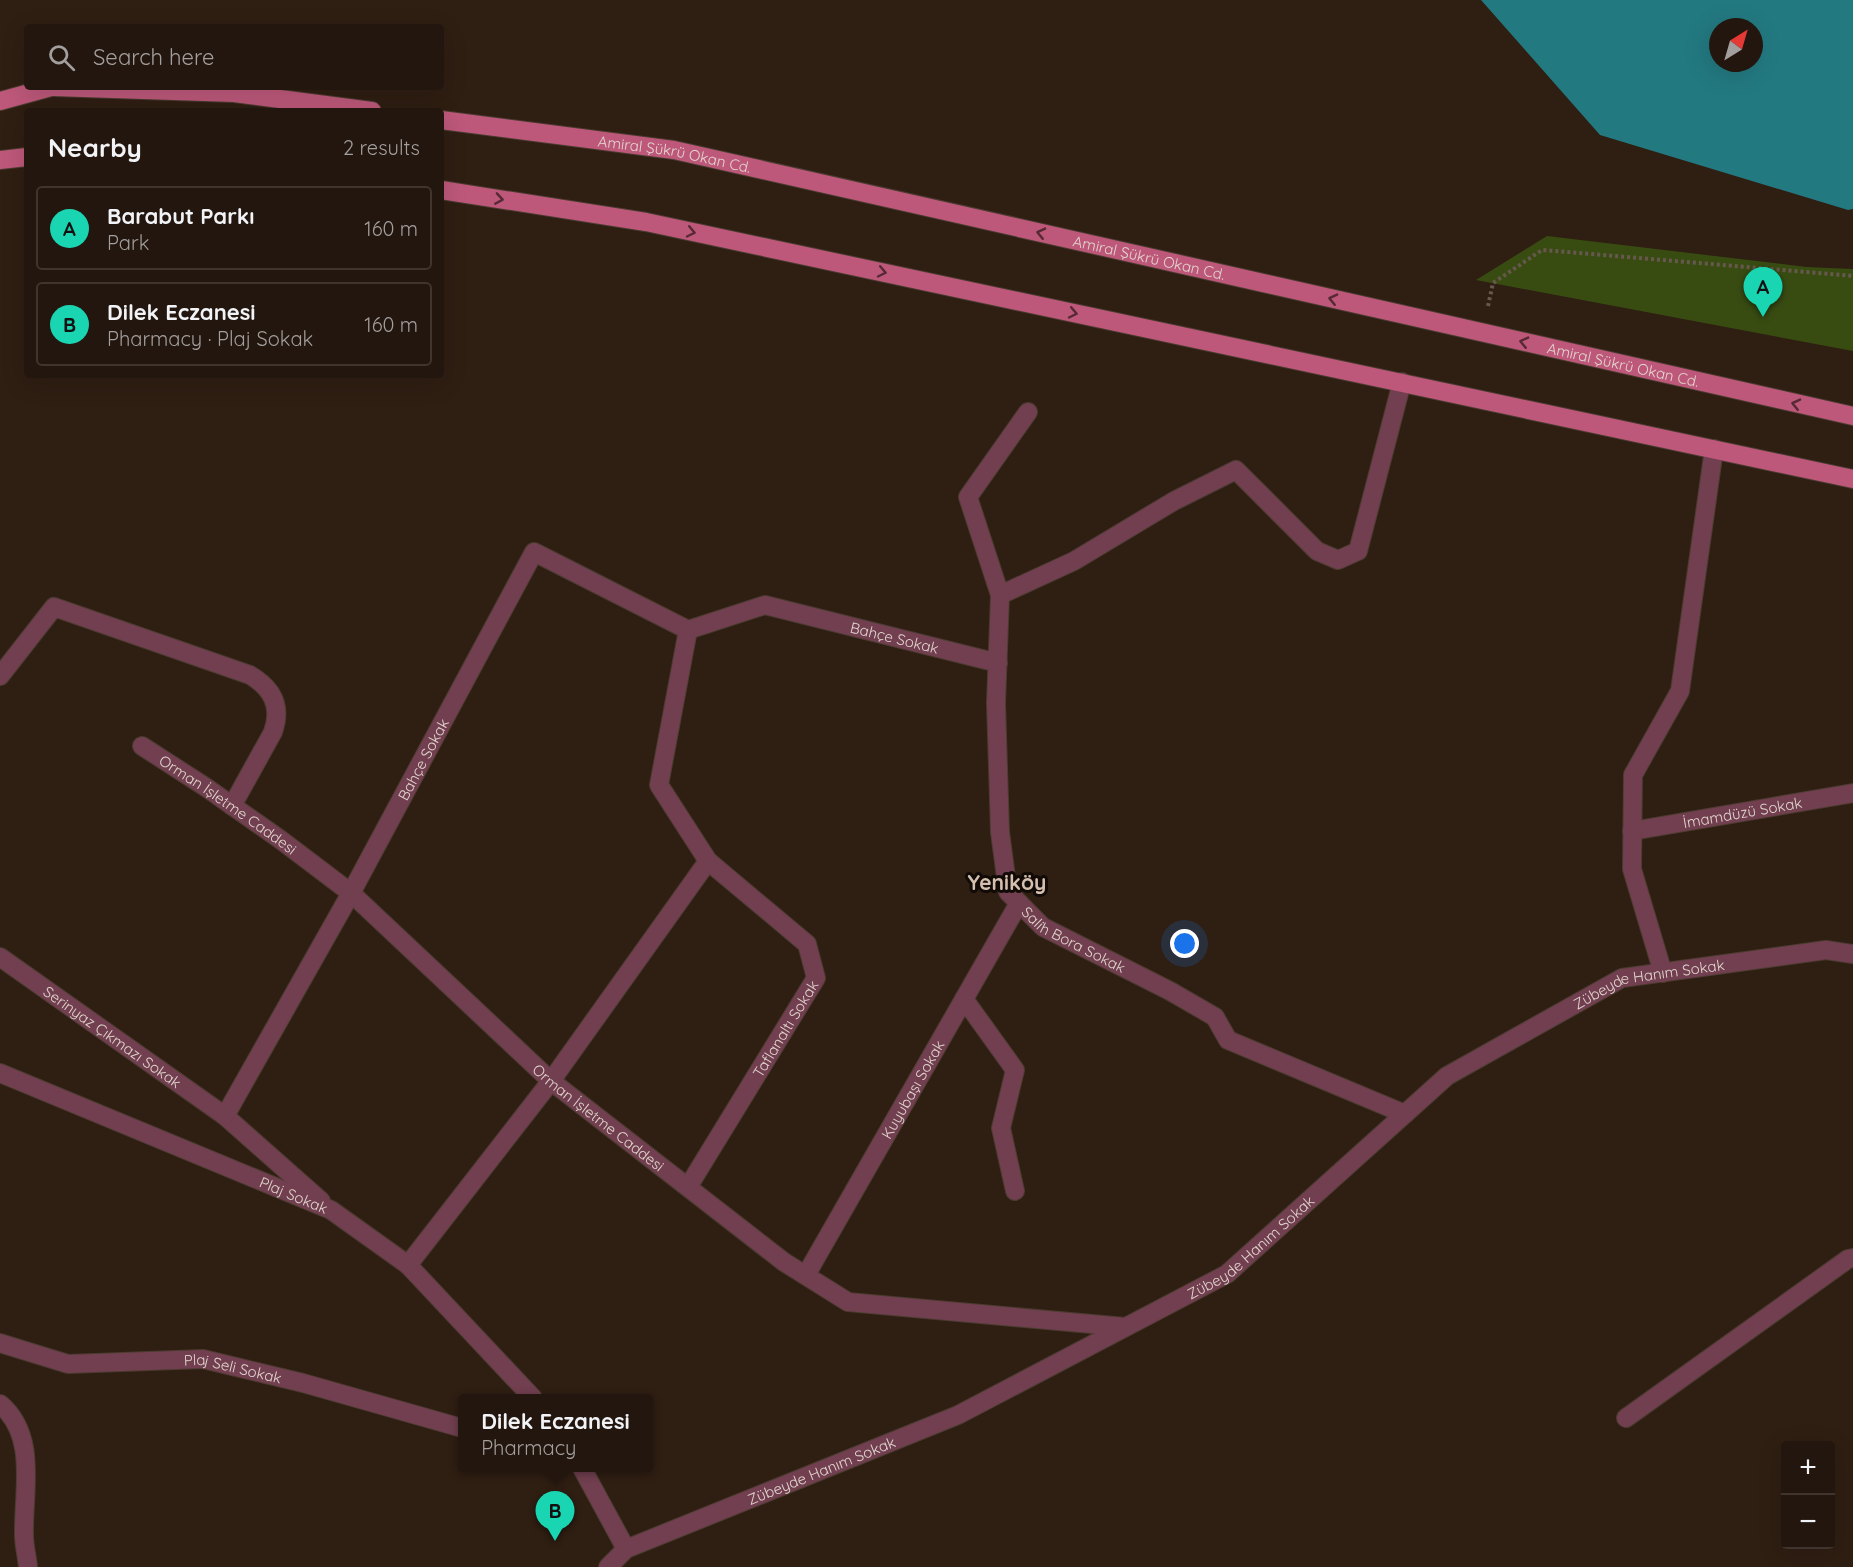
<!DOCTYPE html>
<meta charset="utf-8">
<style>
:root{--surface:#23160e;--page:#2b1f17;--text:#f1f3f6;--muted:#a39f9e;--line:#40352e;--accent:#19d5b2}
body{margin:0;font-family:Quicksand,sans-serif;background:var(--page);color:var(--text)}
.controls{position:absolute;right:18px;bottom:18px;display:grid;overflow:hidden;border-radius:6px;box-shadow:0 6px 24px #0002}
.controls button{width:54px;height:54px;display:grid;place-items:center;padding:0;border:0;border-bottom:2px solid var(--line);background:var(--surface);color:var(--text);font:30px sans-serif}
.compass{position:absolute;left:1709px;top:18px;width:54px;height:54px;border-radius:50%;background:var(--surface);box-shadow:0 6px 24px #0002;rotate:37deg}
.you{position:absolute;left:1185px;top:944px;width:21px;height:21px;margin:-15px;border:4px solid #fff;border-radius:50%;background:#1a73e8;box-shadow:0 0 0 9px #1a73e833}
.badge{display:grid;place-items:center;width:39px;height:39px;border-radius:50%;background:var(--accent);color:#111;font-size:20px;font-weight:700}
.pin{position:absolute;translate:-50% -50px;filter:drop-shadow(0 2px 3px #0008)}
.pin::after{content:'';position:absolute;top:32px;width:21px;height:18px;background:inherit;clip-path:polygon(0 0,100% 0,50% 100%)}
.popup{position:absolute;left:458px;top:1394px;width:195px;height:78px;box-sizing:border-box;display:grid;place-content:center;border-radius:6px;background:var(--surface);filter:drop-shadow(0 2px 4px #0005);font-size:20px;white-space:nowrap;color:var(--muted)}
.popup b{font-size:22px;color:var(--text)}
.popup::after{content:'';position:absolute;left:50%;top:100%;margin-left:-12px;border:12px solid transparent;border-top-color:var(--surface)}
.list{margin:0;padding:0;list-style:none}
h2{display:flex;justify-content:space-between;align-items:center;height:78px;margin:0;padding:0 24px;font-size:26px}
h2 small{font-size:20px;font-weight:400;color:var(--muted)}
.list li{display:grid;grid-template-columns:39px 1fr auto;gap:18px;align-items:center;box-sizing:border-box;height:84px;margin:0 12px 12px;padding:0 12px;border:2px solid var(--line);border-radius:6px}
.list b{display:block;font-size:22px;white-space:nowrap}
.list p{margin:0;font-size:20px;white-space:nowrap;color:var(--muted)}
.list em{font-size:20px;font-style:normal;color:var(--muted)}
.icon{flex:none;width:33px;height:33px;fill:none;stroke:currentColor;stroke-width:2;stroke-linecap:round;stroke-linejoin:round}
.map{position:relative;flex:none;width:1853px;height:1567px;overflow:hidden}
.search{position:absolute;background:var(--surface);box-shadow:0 6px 24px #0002;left:24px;top:24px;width:420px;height:66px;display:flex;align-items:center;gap:15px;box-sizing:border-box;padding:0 21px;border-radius:6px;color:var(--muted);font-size:22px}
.panel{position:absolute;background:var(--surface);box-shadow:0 6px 24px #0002;left:24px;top:108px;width:420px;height:270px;border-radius:6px}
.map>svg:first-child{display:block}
</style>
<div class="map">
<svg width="1853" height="1567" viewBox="0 0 1853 1567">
<rect width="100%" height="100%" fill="#2f1e12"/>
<polygon fill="#384c12" points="1547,236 1807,267 1853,269 1853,351 1476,280"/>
<path fill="#237980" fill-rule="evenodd" d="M 1481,0 L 1853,0 L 1853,209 L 1848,210 L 1600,135 ZM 1718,27 L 1754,27 L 1754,63 L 1718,63 Z"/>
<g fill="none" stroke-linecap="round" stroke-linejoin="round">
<defs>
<g id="minor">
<polyline points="1028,412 968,497 1000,595 1074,561 1174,501 1236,470 1317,551 1338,560 1358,551 1402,382"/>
<path id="s1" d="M 1000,595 L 996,703 L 1000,832 L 1008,892 L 1043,927 L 1170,991 L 1215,1017 L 1228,1040 L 1405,1114"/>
<path d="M 0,676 L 54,607 L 250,675 C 272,688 282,706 273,732 L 232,806"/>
<path id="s2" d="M 142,746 L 207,788 L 281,840 L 351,893 L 551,1081 L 784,1262 L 848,1302 L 1125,1327"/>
<path id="s3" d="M 1632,831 L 1853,793"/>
<path id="s4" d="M 0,957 L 225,1116 L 321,1201"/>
<polyline points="1663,973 1632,869 1633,775 1680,691 1714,449"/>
<polyline points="964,999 1015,1070 1001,1128 1015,1191"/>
<path id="s5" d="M 0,1073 L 331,1210 L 408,1265 L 533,1398"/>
<path id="s6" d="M 225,1116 L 351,893 L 534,552 L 688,630"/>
<path id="s7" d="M 688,1187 L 816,978 L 807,944 L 708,861"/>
<path id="s8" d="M 408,1265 L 551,1081 L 708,861 L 659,785 L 688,630 L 765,605 L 998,663"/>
<path id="s9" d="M 806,1275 L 1019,903"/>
<path id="s10" d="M 0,1343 L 68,1364 L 203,1359 L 303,1383 L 462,1428"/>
<path d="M 0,1404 C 38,1436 23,1491 24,1535 C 24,1546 27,1556 28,1567"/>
<polyline points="1626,1418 1848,1259 1853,1258"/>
<polyline points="582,1468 626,1549"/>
<path id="s11" d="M 608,1567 L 626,1549 L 958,1415 L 1227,1274 L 1447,1076 L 1622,978 L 1826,950 L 1853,954"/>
</g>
<g id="major">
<polyline points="53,87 234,93 372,111"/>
<polyline points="0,101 51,87"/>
<path id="s12" d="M 441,120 L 674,150 L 1853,416"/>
<polyline points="0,160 27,157"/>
<polyline points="441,190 646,222 1853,479"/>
</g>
</defs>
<use href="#minor" stroke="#4b3b30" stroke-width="20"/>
<use href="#major" stroke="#4b3b30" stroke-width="20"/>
<polyline stroke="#67584d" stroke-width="4" stroke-dasharray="3 3" stroke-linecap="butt" points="1488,306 1493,283 1542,250 1853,276"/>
<use href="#minor" stroke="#713f4f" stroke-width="18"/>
<use href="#major" stroke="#bd587a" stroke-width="18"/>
</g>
<defs><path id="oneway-chevron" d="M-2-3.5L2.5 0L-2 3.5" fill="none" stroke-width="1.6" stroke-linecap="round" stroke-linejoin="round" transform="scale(1.5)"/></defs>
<g stroke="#562934">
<use href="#oneway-chevron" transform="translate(499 199) rotate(9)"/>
<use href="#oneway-chevron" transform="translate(691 232) rotate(12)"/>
<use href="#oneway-chevron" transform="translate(1041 233) rotate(-167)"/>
<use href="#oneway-chevron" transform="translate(882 272) rotate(12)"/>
<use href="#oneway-chevron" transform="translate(1333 299) rotate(-167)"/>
<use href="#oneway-chevron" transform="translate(1073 313) rotate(12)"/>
<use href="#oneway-chevron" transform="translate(1524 342) rotate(-167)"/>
<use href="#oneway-chevron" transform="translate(1796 404) rotate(-167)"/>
</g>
<g text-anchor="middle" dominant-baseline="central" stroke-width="6" stroke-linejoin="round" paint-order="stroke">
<g font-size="15" fill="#e1d5ce" stroke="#110a06">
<text stroke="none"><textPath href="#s12" startOffset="236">Amiral Şükrü Okan Cd.</textPath></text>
<text stroke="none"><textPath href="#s12" startOffset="722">Amiral Şükrü Okan Cd.</textPath></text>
<text stroke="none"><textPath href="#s12" startOffset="1208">Amiral Şükrü Okan Cd.</textPath></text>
<text stroke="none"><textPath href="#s8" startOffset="966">Bahçe Sokak</textPath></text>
<text stroke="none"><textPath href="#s6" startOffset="408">Bahçe Sokak</textPath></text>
<text stroke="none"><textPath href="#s2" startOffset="104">Orman İşletme Caddesi</textPath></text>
<text stroke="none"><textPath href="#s3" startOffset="112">İmamdüzü Sokak</textPath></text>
<text stroke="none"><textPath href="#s1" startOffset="380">Salih Bora Sokak</textPath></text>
<text stroke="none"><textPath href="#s11" startOffset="1208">Zübeyde Hanım Sokak</textPath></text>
<text stroke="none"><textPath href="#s7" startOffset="186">Taflanaltı Sokak</textPath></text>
<text stroke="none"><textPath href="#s4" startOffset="138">Serinyaz Çıkmazı Sokak</textPath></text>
<text stroke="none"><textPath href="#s9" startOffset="214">Kuyubaşı Sokak</textPath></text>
<text stroke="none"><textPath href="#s2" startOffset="590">Orman İşletme Caddesi</textPath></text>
<text stroke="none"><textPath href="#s5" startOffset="318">Plaj Sokak</textPath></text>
<text stroke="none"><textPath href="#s11" startOffset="722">Zübeyde Hanım Sokak</textPath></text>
<text stroke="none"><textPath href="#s10" startOffset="237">Plaj Seli Sokak</textPath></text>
<text stroke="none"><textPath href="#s11" startOffset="236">Zübeyde Hanım Sokak</textPath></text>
</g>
<g font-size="21" font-weight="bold" fill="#d5bfaf" stroke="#110a06">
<text x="1007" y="882">Yeniköy</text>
</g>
</g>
</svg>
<div class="controls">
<button>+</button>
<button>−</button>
</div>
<svg class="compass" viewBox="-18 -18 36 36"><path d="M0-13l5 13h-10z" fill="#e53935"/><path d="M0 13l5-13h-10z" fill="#a39f9e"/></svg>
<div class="you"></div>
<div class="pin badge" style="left:1763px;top:317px">A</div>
<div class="pin badge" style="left:555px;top:1541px">B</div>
<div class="popup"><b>Dilek Eczanesi</b>Pharmacy</div>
<div class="search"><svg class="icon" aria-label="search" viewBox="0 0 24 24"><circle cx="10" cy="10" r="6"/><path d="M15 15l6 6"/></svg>Search here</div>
<section class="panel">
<h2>Nearby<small>2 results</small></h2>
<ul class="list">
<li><span class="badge">A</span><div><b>Barabut Parkı</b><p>Park</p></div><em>160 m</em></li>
<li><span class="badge">B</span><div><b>Dilek Eczanesi</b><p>Pharmacy · Plaj Sokak</p></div><em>160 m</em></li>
</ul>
</section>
</div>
